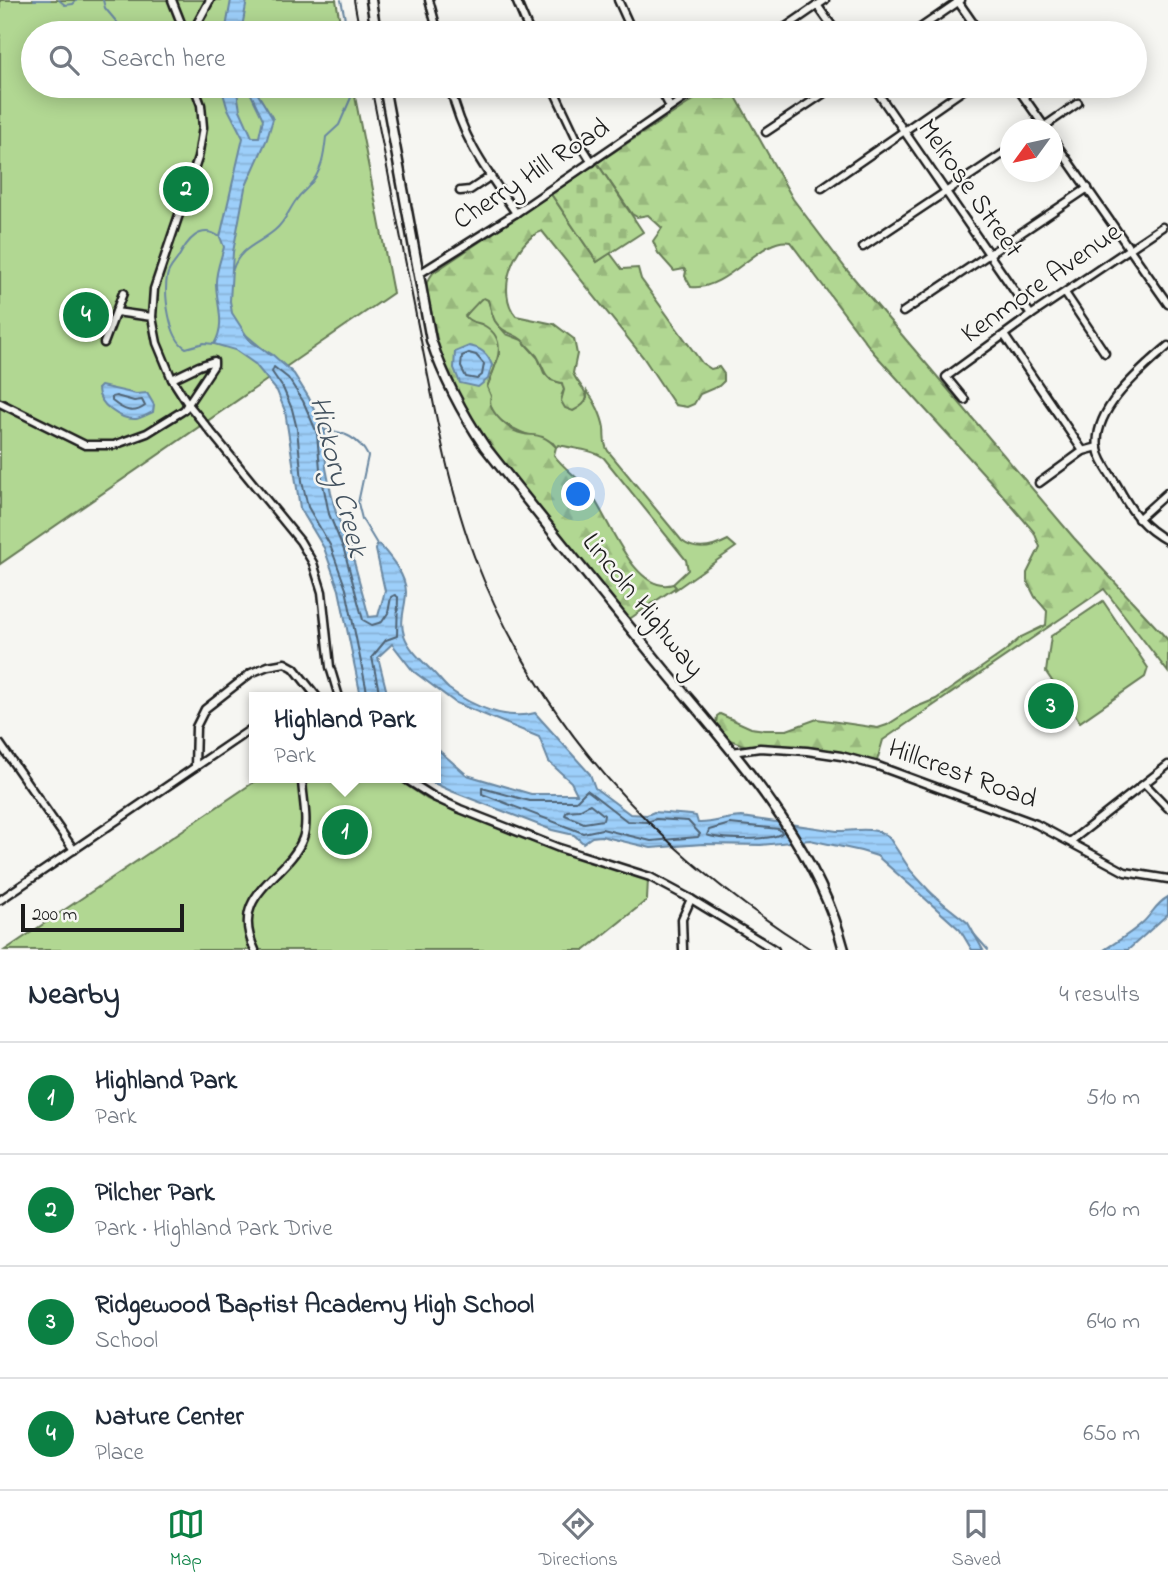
<!DOCTYPE html>
<meta charset="utf-8">
<style>
:root{--surface:#fff;--page:#f2f2f3;--text:#1f2937;--muted:#747a83;--line:#e0e1e3;--accent:#0b8043}
body{margin:0;font-family:"Indie Flower",sans-serif;background:var(--page);color:var(--text)}
.compass{position:absolute;left:1000px;top:119px;width:63px;height:63px;border-radius:50%;background:var(--surface);box-shadow:0 4px 18px #0003;rotate:237deg}
.scale{position:absolute;left:21px;bottom:18px;width:163px;box-sizing:border-box;padding-left:7px;border:4px solid #1c1c1c;border-top:0;font-size:19px;line-height:24px;white-space:nowrap;color:#1c1c1c;-webkit-text-stroke:5px #f6f6f2;paint-order:stroke}
.you{position:absolute;left:579px;top:495px;width:24px;height:24px;margin:-18px;border:5px solid #fff;border-radius:50%;background:#1a73e8;box-shadow:0 0 0 10px #1a73e833}
.badge{display:grid;place-items:center;width:46px;height:46px;border-radius:50%;background:var(--accent);color:#fff;font-size:23px;font-weight:700}
.pin{position:absolute;translate:-50% -50%;border:4px solid #fff;box-shadow:0 2px 7px #0006}
.popup{position:absolute;left:249px;top:692px;width:192px;height:91px;box-sizing:border-box;display:grid;place-content:center;border-radius:0px;background:var(--surface);filter:drop-shadow(0 2px 5px #0005);font-size:23px;white-space:nowrap;color:var(--muted)}
.popup b{font-size:26px;color:var(--text)}
.popup::after{content:'';position:absolute;left:50%;top:100%;margin-left:-14px;border:14px solid transparent;border-top-color:var(--surface)}
.list{margin:0;padding:0;list-style:none}
h2{display:flex;justify-content:space-between;align-items:center;height:91px;margin:0;padding:0 28px;font-size:30px}
h2 small{font-size:23px;font-weight:400;color:var(--muted)}
.list li{display:grid;grid-template-columns:46px 1fr auto;gap:21px;align-items:center;box-sizing:border-box;height:112px;padding:0 28px;border-top:2px solid var(--line)}
.list b{display:block;font-size:26px;white-space:nowrap}
.list p{margin:0;font-size:23px;white-space:nowrap;color:var(--muted)}
.list em{font-size:23px;font-style:normal;color:var(--muted)}
.icon{flex:none;width:38px;height:38px;fill:none;stroke:currentColor;stroke-width:2;stroke-linecap:round;stroke-linejoin:round}
.map{position:relative;flex:none;width:1168px;height:950px;overflow:hidden}
.search{position:absolute;background:var(--surface);box-shadow:0 4px 18px #0003;left:21px;right:21px;top:21px;height:77px;display:flex;align-items:center;gap:18px;box-sizing:border-box;padding:0 24px;border-radius:38px;color:var(--muted);font-size:26px}
.sheet{height:539px;background:var(--surface)}
nav{display:flex;justify-content:space-around;align-items:center;box-sizing:border-box;height:98px;border-top:2px solid var(--line);background:var(--surface);font-size:19px;color:var(--muted)}
nav a{display:grid;justify-items:center;gap:4px}
nav .on{color:var(--accent)}
.map>svg:first-child{display:block}
</style>
<div class="map">
<svg width="1168" height="950" viewBox="0 0 1168 950">
<defs>
<pattern id="forest-firs" width="22" height="20" patternUnits="userSpaceOnUse" patternTransform="scale(1.75)"><rect width="22" height="20" fill="#b1d792"/><path d="M5 1l3.5 6h-7zM16 11l3.5 6h-7z" fill="#98b87d"/></pattern>
<pattern id="cemetery-stones" width="16" height="16" patternUnits="userSpaceOnUse" patternTransform="scale(1.75)"><rect width="16" height="16" fill="#b1d792"/><path d="M2 7V4a2 2 0 0 1 4 0v3zM10 15v-3a2 2 0 0 1 4 0v3z" fill="#98b87d"/></pattern>
<pattern id="water-rules" width="6" height="5" patternUnits="userSpaceOnUse" patternTransform="scale(1.75)"><rect width="6" height="5" fill="#9dcffa"/><path d="M0 2.5h6" fill="none" stroke="#87b1d6"/></pattern>
</defs>
<rect width="100%" height="100%" fill="#f6f6f2"/>
<filter id="ink" filterUnits="userSpaceOnUse"><feTurbulence type="fractalNoise" baseFrequency=".0143" numOctaves="2"/><feDisplacementMap in="SourceGraphic" scale="14" xChannelSelector="R" yChannelSelector="G"/><feConvolveMatrix kernelMatrix="1 2 1 2 8 2 1 2 1" color-interpolation-filters="sRGB"/></filter>
<g filter="url(#ink)">
<g fill="#b1d792" stroke="#667a57" stroke-width="2">
<polygon points="0,0 336,0 342,33 33,33 33,86 353,86 393,293 0,564"/>
<path d="M 484,297 L 488,300 L 495,321 L 500,327 L 506,334 L 522,340 L 538,358 L 544,373 L 551,380 L 562,383 L 564,390 L 562,394 L 587,398 L 587,391 C 595,401 602,416 604,428 C 605,437 603,443 608,451 L 682,541 C 696,552 713,548 728,540 L 736,547 L 675,590 L 673,584 L 688,570 L 686,560 L 604,458 C 592,449 574,449 559,445 L 556,447 L 553,443 C 535,438 481,422 491,396 L 487,387 L 500,353 L 481,324 L 472,323 L 465,317 L 474,304 Z"/>
<polygon points="1103,601 1148,668 1145,677 1080,722 1046,672 1051,636"/>
<polygon points="260,778 396,778 427,799 461,813 559,851 648,879 647,900 585,950 5,950"/>
</g>
<g fill="url(#forest-firs)" stroke="#667a57" stroke-width="2">
<path d="M 715,86 L 730,86 L 793,199 L 846,269 L 1074,538 L 1168,640 L 1168,672 L 1104,589 L 883,740 L 877,761 L 872,762 L 825,750 L 746,746 L 730,740 L 716,724 L 717,716 L 720,714 L 751,728 L 765,730 L 787,730 L 817,719 L 878,728 L 887,725 L 914,708 L 936,699 L 1004,652 L 1021,637 L 1046,625 L 1047,611 L 1035,597 L 1027,581 L 1027,573 L 1040,547 L 1034,532 L 994,485 L 874,353 L 790,242 C 762,235 727,292 691,287 L 685,276 L 686,271 L 684,269 L 674,271 L 658,253 L 653,241 L 662,228 L 648,215 L 637,217 L 632,214 L 597,163 Z"/>
<path d="M 551,194 L 597,262 L 610,253 L 622,269 L 638,268 L 641,279 L 702,363 L 711,369 L 719,367 L 724,374 L 724,381 L 719,386 L 700,394 L 694,404 L 687,407 L 675,405 L 643,357 L 542,231 C 514,241 495,292 516,316 L 554,324 L 574,339 L 577,354 L 573,373 C 580,390 600,397 573,411 L 565,408 L 561,401 L 564,390 L 562,383 C 542,379 546,370 537,356 C 535,354 524,342 522,340 C 513,332 503,334 495,321 C 492,315 490,306 488,300 L 484,298 L 481,299 L 465,316 C 471,324 477,321 485,326 C 510,341 495,366 487,387 L 491,396 C 486,409 504,425 515,431 C 531,439 539,429 556,447 L 554,455 C 563,468 578,477 588,490 C 608,514 633,596 673,584 L 676,587 L 628,620 L 478,433 L 456,391 L 439,348 L 427,292 L 427,282 L 433,273 Z"/>
</g>
<polygon fill="url(#cemetery-stones)" stroke="#667a57" stroke-width="2" points="597,163 643,232 597,262 551,194"/>
<g fill="url(#water-rules)" stroke="#6987a1" stroke-width="2">
<polygon points="231,0 247,0 241,33 225,33"/>
<path d="M 221,86 L 236,86 L 240,110 L 252,137 L 259,137 L 263,119 L 247,86 L 253,86 L 273,119 L 267,139 L 245,188 L 233,252 L 230,301 L 232,313 L 250,341 L 273,355 L 294,374 L 309,398 L 321,427 L 325,430 L 326,468 L 331,493 L 336,513 L 350,547 L 369,617 L 378,616 L 385,591 L 376,550 L 377,544 L 380,545 C 390,557 406,575 406,592 C 406,606 399,620 404,635 C 409,649 420,659 430,669 C 437,675 442,683 449,689 C 472,706 506,721 535,713 L 590,774 L 595,788 L 630,814 L 647,815 L 654,812 L 691,815 L 696,816 L 698,823 C 713,824 727,817 742,817 L 837,831 C 854,831 873,826 888,836 L 911,871 L 934,896 L 968,923 L 983,950 L 972,950 L 960,930 L 910,885 L 877,856 L 861,851 L 810,840 L 761,845 L 703,844 L 651,848 L 601,836 L 592,837 L 583,843 L 574,835 L 552,830 L 451,791 L 423,778 L 436,778 L 436,748 L 467,775 L 531,794 L 577,794 L 571,782 L 549,762 L 539,737 L 456,703 L 413,671 L 392,644 L 378,657 L 388,697 L 361,697 L 339,590 L 324,548 L 300,508 L 285,411 L 277,391 L 255,364 L 235,350 L 214,344 C 226,324 217,306 216,285 C 215,273 221,259 224,247 L 220,237 L 243,138 L 227,107 Z"/>
<path d="M 469,346 C 481,348 487,353 492,365 L 488,379 L 478,387 L 460,383 L 454,368 L 455,352 Z"/>
<path d="M 101,386 L 136,394 L 147,393 L 154,405 L 153,412 C 148,414 141,418 136,419 C 120,420 98,404 98,389 Z"/>
<path d="M 1168,897 L 1168,914 L 1128,950 L 1104,950 C 1116,942 1130,934 1141,924 C 1152,915 1155,904 1168,897 Z"/>
</g>
<g fill="none" stroke-linecap="round" stroke-linejoin="round">
<g stroke="#506475" stroke-width="2">
<polygon points="469,353 476,355 484,364 482,375 477,379 466,377 461,367 462,356"/>
<path d="M 116,396 L 134,401 L 142,400 L 145,406 C 133,415 123,410 112,401 L 112,397 Z"/>
<polyline points="368,697 346,589 330,545 308,507 302,481 297,429 292,409 283,388 272,372 274,367 288,378 303,401 317,433 320,469 329,514 344,550 363,620 372,625 382,622 388,613 391,597 395,595 398,597 397,636 386,640 372,657 380,697"/>
<polygon points="482,788 530,801 576,801 587,790 627,821 647,822 656,819 688,821 700,834 698,837 651,841 602,829 583,833 482,794"/>
<polygon points="590,804 604,815 603,820 584,823 565,815 567,811 579,810"/>
<path d="M 730,824 L 779,829 L 782,833 C 772,841 720,840 707,835 L 709,830 Z"/>
</g>
<g stroke="#6987a1" stroke-width="2">
<polyline points="34,0 50,0"/>
<polyline points="59,0 65,5 73,4 77,0"/>
<polyline points="103,0 105,8 126,33"/>
<polyline points="341,0 348,33"/>
<polyline points="163,33 167,31 169,33"/>
<path d="M 233,269 C 240,247 259,244 275,230 C 286,221 289,209 297,199 C 300,194 305,191 308,187 C 322,172 324,156 326,137 L 339,125 L 356,86"/>
<polyline points="245,334 270,355"/>
<path d="M 214,344 L 204,343 L 186,348 C 169,339 164,295 167,277 C 168,269 174,264 178,258 C 187,241 200,223 220,237"/>
<path d="M 325,430 C 344,432 359,438 368,456 L 358,503 L 362,519 L 377,544"/>
<polyline points="928,890 945,905"/>
<polyline points="973,933 988,950"/>
</g>
<defs>
<g id="minor">
<polyline points="172,0 185,33"/>
<polyline points="429,0 438,33"/>
<polyline points="516,0 530,33"/>
<polyline points="618,0 633,33"/>
<polyline points="957,0 980,33"/>
<polyline points="817,5 837,33"/>
<polyline points="192,33 210,0"/>
<polyline points="777,33 825,0"/>
<polyline points="913,33 961,0"/>
<polyline points="194,86 201,105 203,127 198,158 154,289 152,317 157,343 172,379 188,404 300,541 313,563 322,592 330,667 339,697"/>
<path d="M 450,86 C 462,139 485,169 516,213"/>
<polyline points="552,86 576,137 592,162"/>
<polyline points="659,86 670,107"/>
<polyline points="873,86 1031,315"/>
<polyline points="1016,86 1047,130"/>
<polyline points="1039,130 1078,103"/>
<polyline points="766,132 835,86"/>
<polyline points="1052,138 1168,304"/>
<polyline points="822,188 969,86"/>
<polyline points="460,191 470,190 491,176"/>
<polyline points="863,247 1010,149"/>
<polyline points="419,274 516,213 702,86"/>
<polyline points="1065,293 1105,353"/>
<polyline points="116,312 152,317"/>
<polyline points="903,312 1088,188"/>
<polyline points="1004,335 1083,451"/>
<polyline points="104,343 123,293"/>
<path d="M 1168,346 C 1142,369 1092,409 1098,449 C 1100,462 1112,476 1118,487 C 1131,511 1143,528 1168,541"/>
<polyline points="965,400 946,377 1031,315 1162,227"/>
<polyline points="0,403 85,445 114,445 147,433 184,410 214,365 214,361 199,366 172,379"/>
<polyline points="1039,483 1083,451 1098,447"/>
<polyline points="1138,519 1168,492"/>
<polyline points="0,744 74,850"/>
<polyline points="732,752 760,748 807,751 841,756 878,766 1036,824 1125,872 1168,879"/>
<polyline points="195,767 196,727 205,709 251,673 268,666 285,663 294,668 317,697"/>
<polyline points="404,778 434,797 460,809 559,848 650,877 691,899 775,950"/>
<polyline points="1145,784 1168,808"/>
<polyline points="1071,841 1168,765"/>
<polyline points="0,900 254,727"/>
<path d="M 255,950 C 227,892 288,879 303,838 C 309,820 302,796 302,778"/>
<polyline points="683,950 682,919 691,899"/>
</g>
<g id="major">
<polyline points="371,0 376,33"/>
<path d="M 384,86 L 431,340 C 444,379 462,413 485,447 C 542,519 600,591 658,662 C 729,749 815,838 844,950"/>
</g>
</defs>
<use href="#minor" stroke="#1c1c1c" stroke-width="11"/>
<use href="#major" stroke="#1c1c1c" stroke-width="13"/>
<use href="#minor" stroke="#f6f6f2" stroke-width="6"/>
<use href="#major" stroke="#f6f6f2" stroke-width="8"/>
<g stroke="#1c1c1c" stroke-width="2">
<polyline points="354,0 360,33"/>
<path d="M 371,86 C 388,174 405,262 423,351 C 437,420 449,489 474,556 C 540,727 658,854 812,950"/>
</g>
</g>
</g>
<g text-anchor="middle" dominant-baseline="central" stroke-width="5" stroke-linejoin="round" paint-order="stroke">
<g font-size="28" fill="#1c1c1c" stroke="#f6f6f2">
<text transform="translate(532 175) rotate(-33)">Cherry Hill Road</text>
<text transform="translate(969 189) rotate(55)">Melrose Street</text>
<text transform="translate(1042 284) rotate(-35)">Kenmore Avenue</text>
<text transform="translate(642 606) rotate(51)">Lincoln Highway</text>
<text transform="translate(962 775) rotate(20)">Hillcrest Road</text>
</g>
<g font-size="30" font-style="italic" fill="#43525f" stroke="#f6f6f2">
<text transform="translate(337 477) rotate(76)">Hickory Creek</text>
</g>
</g>
</svg>
<svg class="compass" viewBox="-18 -18 36 36"><path d="M0-13l5 13h-10z" fill="#e53935"/><path d="M0 13l5-13h-10z" fill="#747a83"/></svg>
<div class="scale">200 m</div>
<div class="you"></div>
<div class="pin badge" style="left:345px;top:832px">1</div>
<div class="popup"><b>Highland Park</b>Park</div>
<div class="pin badge" style="left:186px;top:189px">2</div>
<div class="pin badge" style="left:1051px;top:706px">3</div>
<div class="pin badge" style="left:86px;top:315px">4</div>
<div class="search"><svg class="icon" aria-label="search" viewBox="0 0 24 24"><circle cx="10" cy="10" r="6"/><path d="M15 15l6 6"/></svg>Search here</div>
</div>
<section class="sheet">
<h2>Nearby<small>4 results</small></h2>
<ul class="list">
<li><span class="badge">1</span><div><b>Highland Park</b><p>Park</p></div><em>510 m</em></li>
<li><span class="badge">2</span><div><b>Pilcher Park</b><p>Park · Highland Park Drive</p></div><em>610 m</em></li>
<li><span class="badge">3</span><div><b>Ridgewood Baptist Academy High School</b><p>School</p></div><em>640 m</em></li>
<li><span class="badge">4</span><div><b>Nature Center</b><p>Place</p></div><em>650 m</em></li>
</ul>
</section>
<nav>
<a class="on"><svg class="icon" aria-label="map" viewBox="0 0 24 24"><path d="M3 6l6-2 6 2 6-2v14l-6 2-6-2-6 2zM9 4v14M15 6v14"/></svg>Map</a>
<a><svg class="icon" aria-label="directions" viewBox="0 0 24 24"><path d="M12 3l9 9-9 9-9-9zM9 14v-3h6M13 9l2 2-2 2"/></svg>Directions</a>
<a><svg class="icon" aria-label="saved" viewBox="0 0 24 24"><path d="M7 4h10v16l-5-4-5 4z"/></svg>Saved</a>
</nav>
